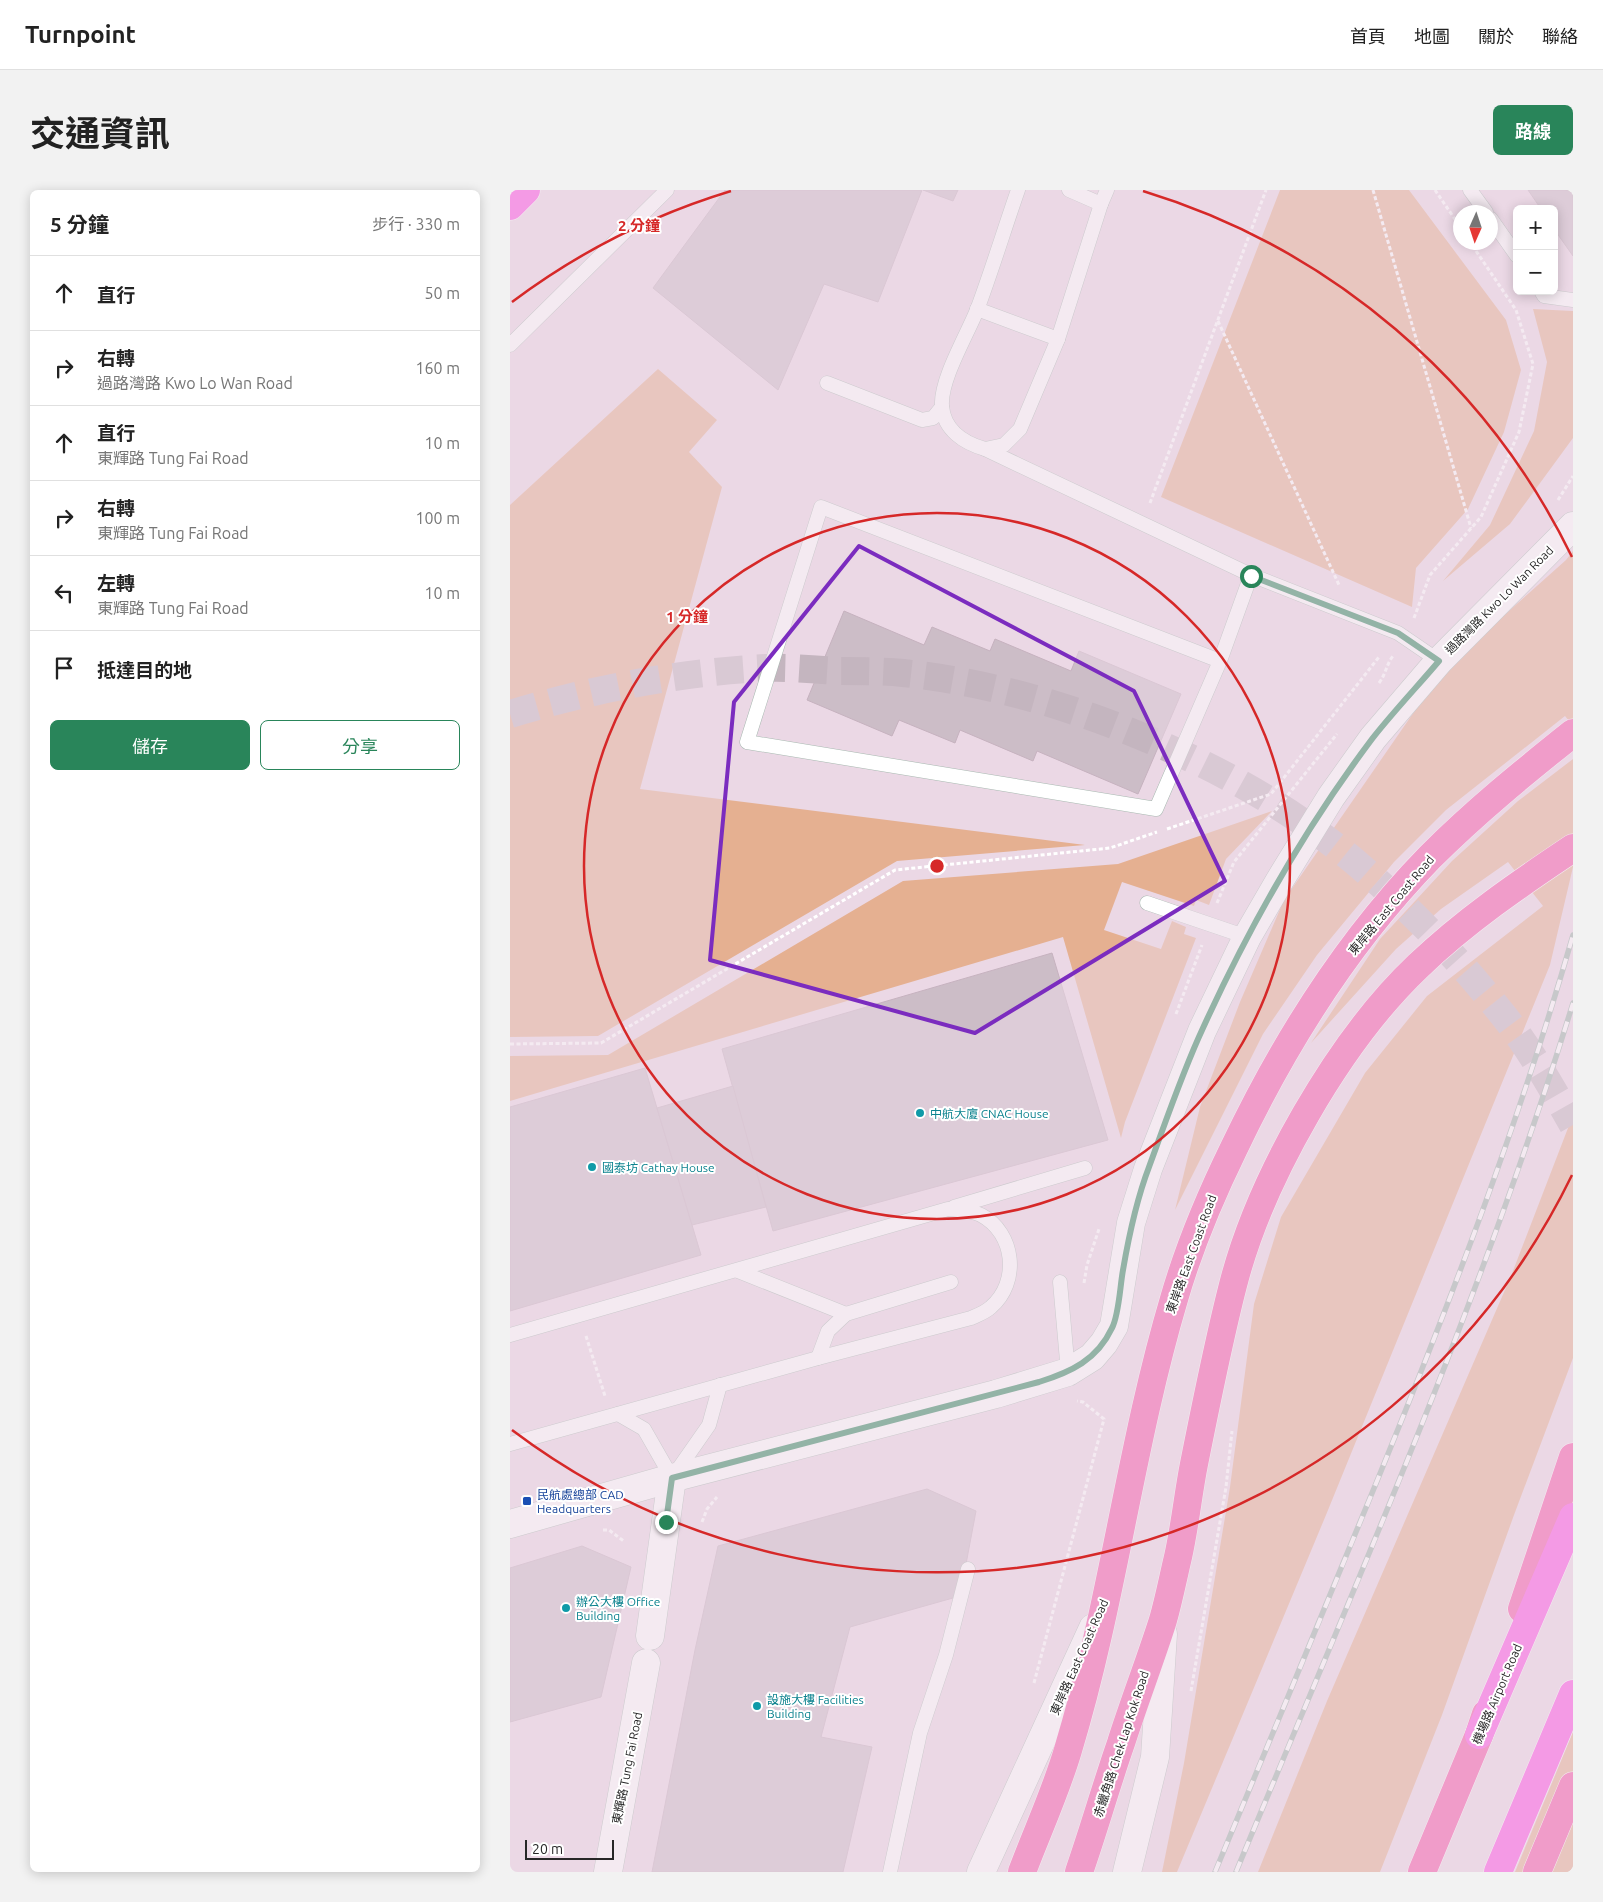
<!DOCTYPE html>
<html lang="zh-TW">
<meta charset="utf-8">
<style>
:root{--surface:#fff;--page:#f2f2f2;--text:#222;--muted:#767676;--line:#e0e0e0;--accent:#29855a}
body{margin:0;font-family:Ubuntu,"Noto Sans TC",sans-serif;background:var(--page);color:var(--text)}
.controls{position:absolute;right:15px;top:15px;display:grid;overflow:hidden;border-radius:8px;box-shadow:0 2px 12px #0003}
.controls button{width:45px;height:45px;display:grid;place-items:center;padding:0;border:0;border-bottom:1px solid var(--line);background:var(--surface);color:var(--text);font:25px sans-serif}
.compass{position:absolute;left:943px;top:15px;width:45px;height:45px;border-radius:50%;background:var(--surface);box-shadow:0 2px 12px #0003;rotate:183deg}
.scale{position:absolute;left:15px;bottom:12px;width:89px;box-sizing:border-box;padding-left:5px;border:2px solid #272727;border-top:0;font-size:14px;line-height:18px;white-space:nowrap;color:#272727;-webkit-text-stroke:4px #fff;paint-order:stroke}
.stop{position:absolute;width:15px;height:15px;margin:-11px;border:4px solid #29855a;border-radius:50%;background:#fff}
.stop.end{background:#29855a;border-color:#fff;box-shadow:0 1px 5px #0008}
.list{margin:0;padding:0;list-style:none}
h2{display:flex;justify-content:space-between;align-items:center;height:65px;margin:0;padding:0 20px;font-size:21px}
h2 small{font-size:16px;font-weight:400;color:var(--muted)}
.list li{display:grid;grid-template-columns:32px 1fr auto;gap:15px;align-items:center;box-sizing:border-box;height:75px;padding:0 20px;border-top:1px solid var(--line)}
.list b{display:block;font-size:19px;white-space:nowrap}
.list p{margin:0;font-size:16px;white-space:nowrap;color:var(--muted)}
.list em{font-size:16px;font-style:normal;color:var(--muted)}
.actions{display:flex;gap:10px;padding:15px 20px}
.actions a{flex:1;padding:11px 0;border:1px solid var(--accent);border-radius:8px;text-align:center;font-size:18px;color:var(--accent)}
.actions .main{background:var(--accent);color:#fff}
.icon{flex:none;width:28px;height:28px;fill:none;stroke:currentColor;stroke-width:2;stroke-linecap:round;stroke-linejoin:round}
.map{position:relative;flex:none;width:1063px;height:1682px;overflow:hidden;border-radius:8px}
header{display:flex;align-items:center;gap:30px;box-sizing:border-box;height:70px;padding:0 25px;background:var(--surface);border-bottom:1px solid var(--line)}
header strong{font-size:24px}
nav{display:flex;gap:28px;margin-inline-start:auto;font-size:18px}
.intro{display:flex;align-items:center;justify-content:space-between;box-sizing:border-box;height:120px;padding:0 30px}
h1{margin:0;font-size:35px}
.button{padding:12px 22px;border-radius:8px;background:var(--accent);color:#fff;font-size:18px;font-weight:700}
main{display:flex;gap:30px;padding:0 30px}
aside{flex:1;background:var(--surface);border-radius:8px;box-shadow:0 2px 12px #0003}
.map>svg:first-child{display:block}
</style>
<header>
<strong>Turnpoint</strong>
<nav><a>首頁</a><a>地圖</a><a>關於</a><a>聯絡</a></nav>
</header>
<div class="intro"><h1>交通資訊</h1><a class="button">路線</a></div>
<main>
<aside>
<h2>5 分鐘<small>步行 · 330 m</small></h2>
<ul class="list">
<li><svg class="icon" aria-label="ahead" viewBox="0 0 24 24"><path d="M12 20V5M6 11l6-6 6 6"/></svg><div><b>直行</b></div><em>50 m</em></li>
<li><svg class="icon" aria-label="right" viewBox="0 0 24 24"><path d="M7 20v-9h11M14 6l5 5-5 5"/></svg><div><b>右轉</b><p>過路灣路 Kwo Lo Wan Road</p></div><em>160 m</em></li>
<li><svg class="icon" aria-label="ahead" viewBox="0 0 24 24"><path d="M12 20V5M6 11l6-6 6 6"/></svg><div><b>直行</b><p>東輝路 Tung Fai Road</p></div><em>10 m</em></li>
<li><svg class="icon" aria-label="right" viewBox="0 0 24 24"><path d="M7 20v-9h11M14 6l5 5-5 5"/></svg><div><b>右轉</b><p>東輝路 Tung Fai Road</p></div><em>100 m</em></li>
<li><svg class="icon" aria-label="left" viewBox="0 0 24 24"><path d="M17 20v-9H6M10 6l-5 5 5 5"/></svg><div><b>左轉</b><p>東輝路 Tung Fai Road</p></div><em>10 m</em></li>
<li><svg class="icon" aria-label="arrive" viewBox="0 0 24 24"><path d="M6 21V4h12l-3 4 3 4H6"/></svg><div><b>抵達目的地</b></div></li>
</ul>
<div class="actions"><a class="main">儲存</a><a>分享</a></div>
</aside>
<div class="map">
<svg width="1063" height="1682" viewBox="0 0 1063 1682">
<rect width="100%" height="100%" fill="#ebd8e5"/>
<g fill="#e5b091">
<polygon points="770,0 899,0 996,130 1011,180 994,242 958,319 906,378 902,417 651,307"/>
<polygon points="1023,119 1063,121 1063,248 1000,334 933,391 980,335 1024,241 1037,172"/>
<polygon points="148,179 207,230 179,262 212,297 130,599 575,655 387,671 88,846 0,847 0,315"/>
<polygon points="1063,361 1063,536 1055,526 936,620 884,672 807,765 753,844 665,1020 690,917 730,812 774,710 933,480 1056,370"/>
<polygon points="1063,569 1063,677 1040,775 816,1325 667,1682 652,1682 674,1573 720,1297 744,1114 771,1027 855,883 917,806 1033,716 998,672 931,719 886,759 801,853 870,749 942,671 1008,611"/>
<polygon points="762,621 716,669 699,715 686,710 684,716 612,692 594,740 651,759 662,731 676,737 674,744 686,748 615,932 611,948 553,747 0,911 0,866 98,865 393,691 608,674"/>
<polygon points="1063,925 1063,1168 1004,1325 932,1525 870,1682 748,1682 817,1511 1001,1086"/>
<polygon points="1063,1542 1063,1682 1005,1682"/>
</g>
<g fill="#ccbdc7" stroke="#c6b2bf">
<polygon points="215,0 412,0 368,112 314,94 268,200 143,98"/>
<polygon points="413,0 448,0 443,11"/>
<polygon points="1018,0 1063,0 1063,66 1044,39 1044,19 1031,19"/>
<polygon points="334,421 414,455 422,437 480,461 485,449 561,481 569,461 671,504 628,604 527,561 523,571 450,540 445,553 389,530 382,546 297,510"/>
<polygon points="542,763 598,950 263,1041 212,859"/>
<polygon points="135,878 191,1065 0,1121 0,917"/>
<polygon points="223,896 256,1017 182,1035 147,918"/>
<polygon points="417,1299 466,1321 450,1406 340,1437 311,1547 362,1557 333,1682 142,1682 185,1460 208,1356"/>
<polygon points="72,1356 121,1377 91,1507 0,1532 0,1378"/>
</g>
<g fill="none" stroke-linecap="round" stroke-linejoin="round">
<path stroke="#c4b5bf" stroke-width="28" stroke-dasharray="28 14" stroke-linecap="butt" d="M 0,524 C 83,499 170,482 256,478 C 281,477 306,480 331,481 C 352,481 373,481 393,483 C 484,493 572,519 656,557 C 725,587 793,627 851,677 C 901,720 948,768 989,820 C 1018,855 1040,895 1063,935"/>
<defs>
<g id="service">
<path d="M 508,0 C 494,40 482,80 467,120 C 457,145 430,190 432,216 C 434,240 454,253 475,259 L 741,385 L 888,443 L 929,471"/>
<polyline points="559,0 591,14"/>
<polyline points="960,0 976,22"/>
<polyline points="981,29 1007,66"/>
<polyline points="1031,101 1034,106 1063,110"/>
<polyline points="467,119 548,149"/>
<polyline points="0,155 157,0"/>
<polyline points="317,193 412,230 423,228 432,217"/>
<polyline points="475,259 494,255 510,239 548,149 591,14 597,0"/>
<polyline points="710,471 311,317 237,552 646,619 710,471 741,385"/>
<polyline points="637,713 737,747"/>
<polyline points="444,1017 575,978"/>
<polyline points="228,1081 336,1124"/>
<polyline points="550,1092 558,1182"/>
<path d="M 0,1145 L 438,1019 C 449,1020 461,1020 471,1025 C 505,1043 510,1092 481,1117 C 476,1122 468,1125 461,1128 L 308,1168 L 0,1254"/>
<polyline points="308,1168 318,1141 336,1124 441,1092"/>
<polyline points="108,1224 134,1239 162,1288 199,1235 210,1195"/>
<polyline points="380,1682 410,1543 436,1465 458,1379"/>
</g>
<g id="minor">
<polyline points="0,1334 162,1288 486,1204 558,1182 582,1167 594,1153 604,1136 621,1033 638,979 692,841 737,747 770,690 821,607 863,548 929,471 1063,336"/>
<polyline points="140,1446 162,1288"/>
<polyline points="98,1682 136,1473"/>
</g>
<g id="tertiary">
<polyline points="471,1682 583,1438"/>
<polyline points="617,1682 645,1567 653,1444"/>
</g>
<g id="primary">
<polyline points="1012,1419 1063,1267"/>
<path d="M 512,1682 C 527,1642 546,1601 558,1560 C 603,1412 620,1257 664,1109 C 679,1057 700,1007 724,958 C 774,853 838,751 920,667 C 965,622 1014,582 1063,543"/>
<path d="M 569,1682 C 584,1639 596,1596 611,1553 C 624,1512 640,1471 653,1430 C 659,1409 663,1388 668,1367 C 675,1336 678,1304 684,1274 C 696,1214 708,1153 723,1095 C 750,989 829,851 908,776 C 955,731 1009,694 1063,658"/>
<polyline points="912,1682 969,1545 976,1524"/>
<polyline points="1027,1682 1063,1596"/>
</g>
<g id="motorway">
<polyline points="0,16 16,0"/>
<polyline points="969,1545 1063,1327"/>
<polyline points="988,1682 1063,1504"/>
</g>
</defs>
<use href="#service" stroke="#a8b9b1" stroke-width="15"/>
<use href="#minor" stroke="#a8b9b1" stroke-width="29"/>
<use href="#tertiary" stroke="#a8b9b1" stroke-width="29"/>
<use href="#primary" stroke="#fff" stroke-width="29"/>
<use href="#motorway" stroke="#fff" stroke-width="29"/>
<g stroke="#fff" stroke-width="3" stroke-dasharray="4 2.5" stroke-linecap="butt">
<polyline points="863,0 961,338"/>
<polyline points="925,0 951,38"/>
<polyline points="708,131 829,395"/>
<polyline points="1048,310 1063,286"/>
<polyline points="640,313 756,0"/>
<polyline points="904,428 920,385 971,327 1009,242 1023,174 1006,120 960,52"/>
<path d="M 869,493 C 876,484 876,475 883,466"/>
<polyline points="657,639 761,604 869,467"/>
<polyline points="707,713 724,672 827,544"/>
<polyline points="666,824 692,755"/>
<polyline points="0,854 91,853 385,680 600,658 647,642"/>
<polyline points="574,1093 577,1075 589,1039"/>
<polyline points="76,1146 95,1206"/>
<polyline points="192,1332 197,1319 207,1307"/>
<polyline points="93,1340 99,1340 115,1352"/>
<polyline points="524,1493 594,1229 573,1212 567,1211"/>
<polyline points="681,1501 716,1297 722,1241"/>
</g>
<use href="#service" stroke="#fff" stroke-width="14"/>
<use href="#minor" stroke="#fff" stroke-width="28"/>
<use href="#tertiary" stroke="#fff" stroke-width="28"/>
<use href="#primary" stroke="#f652a6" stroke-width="28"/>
<use href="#motorway" stroke="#ff4fe4" stroke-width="28"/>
<defs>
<g id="rail">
<path d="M 705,1682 C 759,1552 814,1421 867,1291 C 940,1112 1010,931 1063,745"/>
<path d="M 726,1682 C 845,1395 972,1110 1063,813"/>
</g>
</defs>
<use href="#rail" stroke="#9bb3a9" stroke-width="5.5"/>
<use href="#rail" stroke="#fff" stroke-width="4" stroke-dasharray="11" stroke-linecap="butt"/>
</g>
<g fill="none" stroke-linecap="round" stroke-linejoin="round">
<path stroke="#29855a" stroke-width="6" d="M 156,1332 L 162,1288 L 529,1192 C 561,1182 587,1170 602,1138 C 609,1125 610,1096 613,1080 C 619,1045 626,1011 639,977 C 656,931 672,883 693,838 C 739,737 795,638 862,549 C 883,522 907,497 929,471 L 888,443 L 741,386"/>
</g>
<path d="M0 0H1063V1682H0ZM 349,356 L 624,501 L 715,691 L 465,843 L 200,770 L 224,512 Z" fill="#ebd8e5" fill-opacity=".55" fill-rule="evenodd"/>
<path fill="none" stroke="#7b2cbf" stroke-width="4" stroke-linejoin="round" d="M 349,356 L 624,501 L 715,691 L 465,843 L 200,770 L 224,512 Z"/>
<g fill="none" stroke="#d62828" stroke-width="2.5">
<circle cx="427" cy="676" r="353"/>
<path d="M1062 985A706 706 0 0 1 2 1240M2 112A706 706 0 0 1 221 1M633 1A706 706 0 0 1 1062 367"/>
</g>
<g fill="#0f9aa8" stroke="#fff" stroke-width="2">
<circle cx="410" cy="923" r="5"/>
<circle cx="82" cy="977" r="5"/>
<circle cx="56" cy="1418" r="5"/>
<circle cx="247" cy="1516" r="5"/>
</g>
<rect fill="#1a4fb4" stroke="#fff" stroke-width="2" x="12" y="1306" width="10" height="10" rx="2.5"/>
<g text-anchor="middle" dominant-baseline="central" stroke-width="4" stroke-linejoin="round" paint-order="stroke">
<g font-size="12" fill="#272727" stroke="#fff">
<text transform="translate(989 410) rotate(-45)">過路灣路 Kwo Lo Wan Road</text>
<text transform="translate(881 715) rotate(-50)">東岸路 East Coast Road</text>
<text transform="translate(681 1064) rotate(-70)">東岸路 East Coast Road</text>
<text transform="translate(569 1467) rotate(-66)">東岸路 East Coast Road</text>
<text transform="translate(987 1504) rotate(-67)">機場路 Airport Road</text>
<text transform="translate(611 1554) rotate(-72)">赤鱲角路 Chek Lap Kok Road</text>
<text transform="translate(117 1578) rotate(-79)">東輝路 Tung Fai Road</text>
</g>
<g font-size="12" fill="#0d838f" stroke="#fff" text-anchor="start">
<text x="420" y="923">中航大廈 CNAC House</text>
<text x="92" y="977">國泰坊 Cathay House</text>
<text x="66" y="1411">辦公大樓 Office<tspan x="66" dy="14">Building</tspan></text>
<text x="257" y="1509">設施大樓 Facilities<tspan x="257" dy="14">Building</tspan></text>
</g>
<g font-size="12" fill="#164399" stroke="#fff" text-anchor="start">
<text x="27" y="1304">民航處總部 CAD<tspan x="27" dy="14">Headquarters</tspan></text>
</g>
</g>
<circle cx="427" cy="676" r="8" fill="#d62828" stroke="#fff" stroke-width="2.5"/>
<g font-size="15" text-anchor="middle" font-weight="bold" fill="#d62828" stroke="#fff" stroke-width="4" stroke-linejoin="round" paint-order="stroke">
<text x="129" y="41">2 分鐘</text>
<text x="177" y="432">1 分鐘</text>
</g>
</svg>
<div class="controls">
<button>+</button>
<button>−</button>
</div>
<svg class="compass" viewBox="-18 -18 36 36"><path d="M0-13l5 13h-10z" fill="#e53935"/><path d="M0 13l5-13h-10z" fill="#767676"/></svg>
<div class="scale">20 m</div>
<div class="stop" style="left:741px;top:386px"></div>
<div class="stop end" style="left:156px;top:1332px"></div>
</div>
</main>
